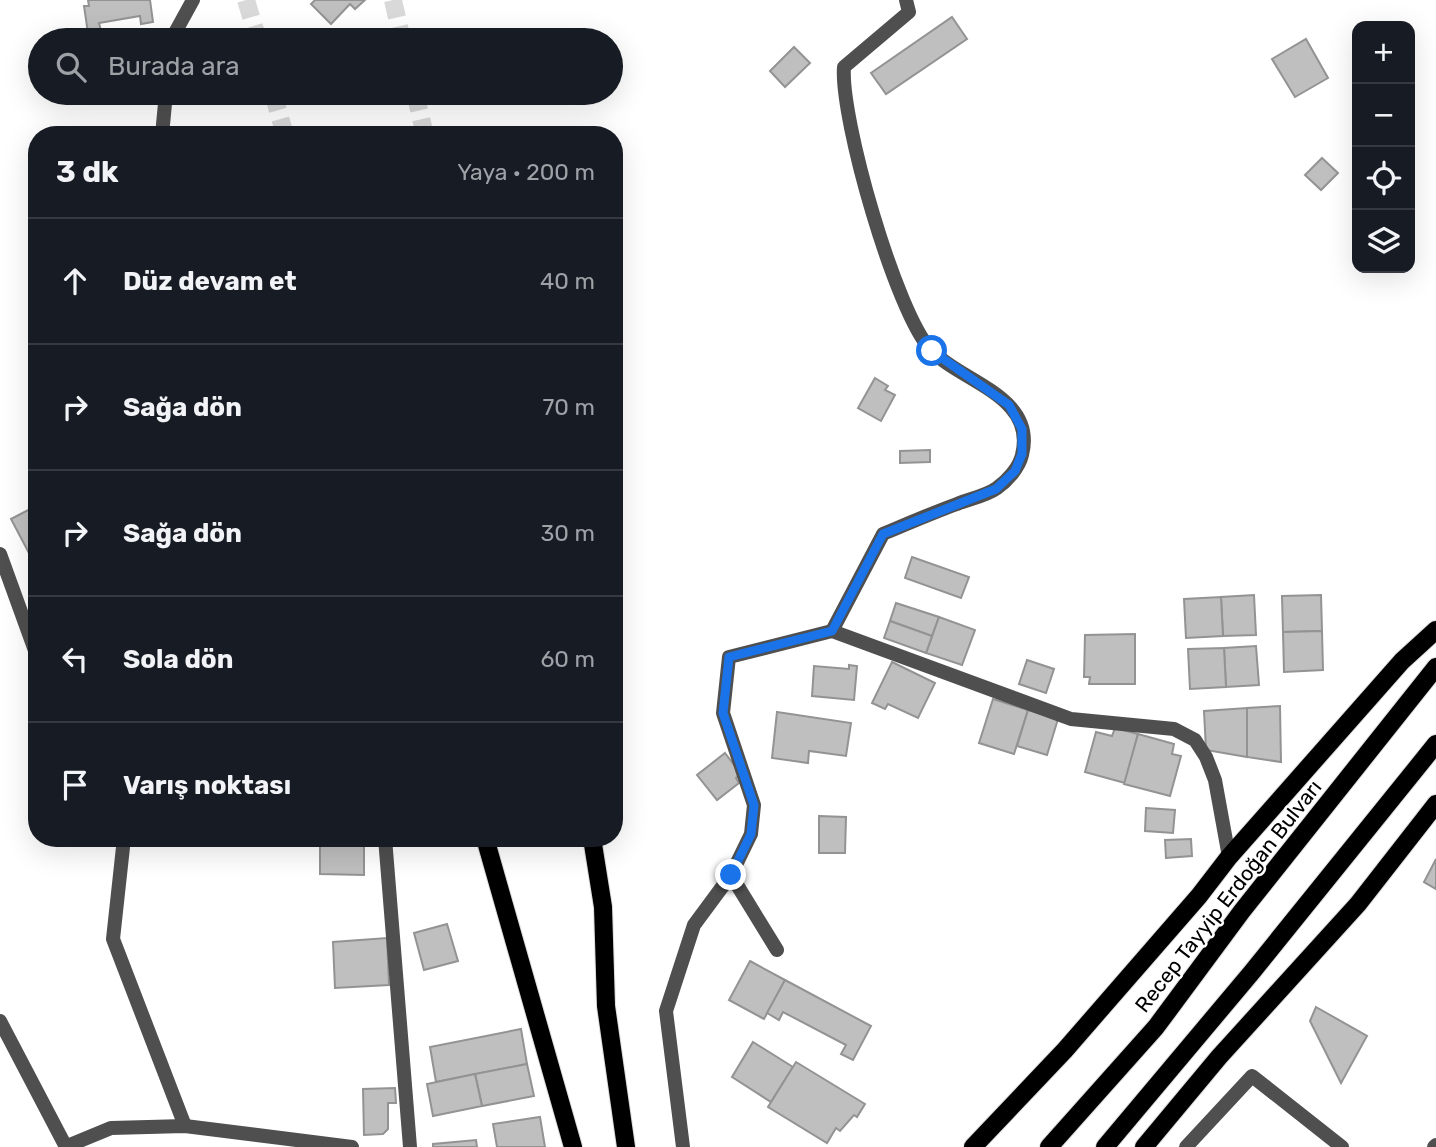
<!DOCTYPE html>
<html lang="tr">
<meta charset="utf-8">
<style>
:root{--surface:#171b24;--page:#242831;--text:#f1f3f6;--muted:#9ea1a6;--line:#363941}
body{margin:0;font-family:Rubik,sans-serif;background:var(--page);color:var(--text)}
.controls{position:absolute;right:21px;top:21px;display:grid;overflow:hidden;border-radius:14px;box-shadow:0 7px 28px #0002}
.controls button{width:63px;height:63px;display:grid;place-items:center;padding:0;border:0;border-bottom:2px solid var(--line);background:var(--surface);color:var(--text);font:35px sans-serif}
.stop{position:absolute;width:21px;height:21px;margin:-16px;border:5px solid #1a73e8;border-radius:50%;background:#fff}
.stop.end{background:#1a73e8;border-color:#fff;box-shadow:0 2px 7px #0008}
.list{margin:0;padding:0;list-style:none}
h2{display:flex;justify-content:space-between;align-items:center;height:91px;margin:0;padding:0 28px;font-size:30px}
h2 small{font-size:23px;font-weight:400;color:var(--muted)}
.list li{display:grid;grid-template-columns:46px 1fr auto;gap:21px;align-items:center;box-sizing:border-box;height:126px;padding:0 28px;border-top:2px solid var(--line)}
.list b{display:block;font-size:26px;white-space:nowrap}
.list em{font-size:23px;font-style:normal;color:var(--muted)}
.icon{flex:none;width:38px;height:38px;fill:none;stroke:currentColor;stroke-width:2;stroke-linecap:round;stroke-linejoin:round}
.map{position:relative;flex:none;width:1436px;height:1147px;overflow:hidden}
.search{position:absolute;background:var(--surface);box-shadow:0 7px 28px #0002;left:28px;top:28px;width:595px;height:77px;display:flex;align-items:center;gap:18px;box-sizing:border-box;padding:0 24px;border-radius:38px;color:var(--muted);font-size:26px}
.panel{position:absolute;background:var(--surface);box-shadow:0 7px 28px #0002;left:28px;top:126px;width:595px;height:721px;border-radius:28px}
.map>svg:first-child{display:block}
</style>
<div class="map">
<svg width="1436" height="1147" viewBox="0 0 1436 1147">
<rect width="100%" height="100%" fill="#fff"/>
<g fill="#bfbfbf" stroke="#939393" stroke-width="2">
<polygon points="88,0 150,0 153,22 141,24 140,16 99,23 101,31 88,33 84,6 89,6"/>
<polygon points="315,0 365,0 355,9 350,4 331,24 311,4"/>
<polygon points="952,17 967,39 886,94 871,73"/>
<polygon points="1306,39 1328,78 1295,97 1272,59"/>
<polygon points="794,47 810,63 785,87 770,71"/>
<polygon points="1322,158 1338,173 1321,190 1305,175"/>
<polygon points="875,378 888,386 885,390 895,395 881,421 858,408"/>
<polygon points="930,450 930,462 900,463 900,451"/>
<polygon points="34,507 37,554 31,557 11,519"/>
<polygon points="912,557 969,577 961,598 905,578"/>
<polygon points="1254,595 1256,635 1223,636 1221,597"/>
<polygon points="1321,595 1322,631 1283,632 1282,596"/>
<polygon points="1221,597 1223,636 1186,638 1184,599"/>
<polygon points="896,603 939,617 932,636 890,621"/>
<polygon points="939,617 975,630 962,665 926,653"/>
<polygon points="890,621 932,636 926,653 884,638"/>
<polygon points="1322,631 1323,670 1284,672 1283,632"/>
<polygon points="1135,634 1135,684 1089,684 1090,677 1084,677 1085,635"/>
<polygon points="1256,646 1259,685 1226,687 1224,648"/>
<polygon points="1224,648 1226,687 1190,689 1188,649"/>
<polygon points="1027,660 1054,669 1046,693 1019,684"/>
<polygon points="892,662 935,683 918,718 888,704 885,709 872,703"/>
<polygon points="849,665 857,666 854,700 812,696 814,666 849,669"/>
<polygon points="993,699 1028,710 1014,754 979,743"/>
<polygon points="1280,706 1281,762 1247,757 1247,708"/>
<polygon points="1247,708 1247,757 1206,750 1204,711"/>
<polygon points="1028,710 1058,719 1047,755 1017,746"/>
<polygon points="777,712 851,723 846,756 809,751 808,763 772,758"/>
<polygon points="1115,728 1138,734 1125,783 1085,772 1096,732 1112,736"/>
<polygon points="1138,734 1174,744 1172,754 1181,756 1170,796 1124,784"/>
<polygon points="725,753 741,774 736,778 739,783 717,800 697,775"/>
<polygon points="1146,808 1175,810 1173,833 1145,831"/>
<polygon points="819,816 846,817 845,853 819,853"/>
<polygon points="320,838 364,838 364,875 320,874"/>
<polygon points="1191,839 1192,856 1166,858 1165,840"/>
<polygon points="1436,859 1436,889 1424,882"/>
<polygon points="447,924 458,961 424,970 414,933"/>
<polygon points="387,938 389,985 335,988 333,942"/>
<polygon points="750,961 785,980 764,1019 729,1000"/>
<polygon points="785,980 871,1026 853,1060 841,1054 846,1045 783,1012 779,1020 767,1013"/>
<polygon points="1316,1007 1367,1036 1341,1083 1310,1021"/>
<polygon points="521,1029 527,1064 436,1082 430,1047"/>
<polygon points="753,1042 793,1067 771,1102 732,1077"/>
<polygon points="796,1062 865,1104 857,1117 854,1115 840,1131 836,1128 827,1143 768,1107"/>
<polygon points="527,1064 534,1096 482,1106 475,1074"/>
<polygon points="475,1074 482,1106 433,1116 427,1084"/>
<polygon points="395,1088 396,1103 388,1103 388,1129 383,1134 364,1135 363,1089"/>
<polygon points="540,1117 545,1147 497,1147 493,1124"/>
<polygon points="476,1140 477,1147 433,1147 433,1144"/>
</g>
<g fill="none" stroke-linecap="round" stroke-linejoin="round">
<g stroke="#d9d9d9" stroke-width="18" stroke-dasharray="18 9" stroke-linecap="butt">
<polyline points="246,0 258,40"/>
<polyline points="393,0 402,40"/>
<polyline points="273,93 285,135"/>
<polyline points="415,93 425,135"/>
</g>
<defs>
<g id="primary">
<polyline points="485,838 573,1147"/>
<polyline points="592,838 603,907 606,1006 626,1147"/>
<polyline points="973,1147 1065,1050 1199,896 1229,857 1402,661 1436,630"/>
<polyline points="1049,1147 1156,1027 1242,911 1436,667"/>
<polyline points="1105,1147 1252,972 1436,744"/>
<polyline points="1144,1147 1219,1057 1358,904 1436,804"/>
</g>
</defs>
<use href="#primary" stroke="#dbdbdb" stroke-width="20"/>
<g stroke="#4f4f4f" stroke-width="14">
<polyline points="171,40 193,0"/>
<polyline points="162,135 166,93"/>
<polyline points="0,554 37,656"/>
<path d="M 832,631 L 883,534 C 907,524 932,513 957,504 C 969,499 986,496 997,488 C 1007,481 1019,468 1022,455 C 1037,396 961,382 931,350 C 896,313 840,118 844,67 L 909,12 L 906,0"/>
<polyline points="124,838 113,939 185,1126"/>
<polyline points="385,838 410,1147"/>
<polyline points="777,950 731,875 751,834 754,805 723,713 729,657 832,631 1071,719 1174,729 1195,740 1206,757 1215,780 1229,857"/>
<polyline points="0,1021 66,1147"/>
<polyline points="65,1147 111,1128 185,1126 352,1147"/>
<polyline points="683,1147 666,1011 694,925 731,875"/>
<polyline points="1186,1147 1252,1076 1342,1147"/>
<polyline points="1434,1147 1436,1145"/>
</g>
<use href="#primary" stroke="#000" stroke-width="18"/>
</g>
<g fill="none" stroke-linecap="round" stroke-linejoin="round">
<polyline stroke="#1a73e8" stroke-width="9" points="731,875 751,834 754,805 723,713 729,657 832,631 883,534 996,489 1015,471 1022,454 1022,429 1009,405 932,351"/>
</g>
<g text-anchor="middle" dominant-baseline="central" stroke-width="5" stroke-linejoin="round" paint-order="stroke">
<g font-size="21" fill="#000" stroke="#fff">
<text transform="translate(1228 896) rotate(-52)">Recep Tayyip Erdoğan Bulvarı</text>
</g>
</g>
</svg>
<div class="controls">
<button>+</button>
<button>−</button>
<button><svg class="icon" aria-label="locate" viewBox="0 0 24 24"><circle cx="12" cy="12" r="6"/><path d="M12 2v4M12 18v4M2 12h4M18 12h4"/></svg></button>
<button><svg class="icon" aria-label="layers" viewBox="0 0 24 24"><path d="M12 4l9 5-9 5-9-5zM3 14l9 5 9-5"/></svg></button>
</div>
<div class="stop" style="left:932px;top:351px"></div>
<div class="stop end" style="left:731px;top:875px"></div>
<div class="search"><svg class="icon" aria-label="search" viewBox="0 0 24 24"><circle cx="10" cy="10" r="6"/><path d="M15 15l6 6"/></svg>Burada ara</div>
<section class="panel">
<h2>3 dk<small>Yaya · 200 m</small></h2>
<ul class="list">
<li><svg class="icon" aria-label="ahead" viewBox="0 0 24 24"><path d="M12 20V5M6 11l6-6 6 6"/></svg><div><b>Düz devam et</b></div><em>40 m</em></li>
<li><svg class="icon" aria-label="right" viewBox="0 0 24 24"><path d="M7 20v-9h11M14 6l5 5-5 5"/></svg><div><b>Sağa dön</b></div><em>70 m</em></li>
<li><svg class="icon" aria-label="right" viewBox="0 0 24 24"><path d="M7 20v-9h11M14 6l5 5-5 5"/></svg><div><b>Sağa dön</b></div><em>30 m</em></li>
<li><svg class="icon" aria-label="left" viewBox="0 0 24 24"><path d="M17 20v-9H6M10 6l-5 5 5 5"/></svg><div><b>Sola dön</b></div><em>60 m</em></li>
<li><svg class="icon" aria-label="arrive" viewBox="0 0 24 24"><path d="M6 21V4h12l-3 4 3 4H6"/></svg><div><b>Varış noktası</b></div></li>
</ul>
</section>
</div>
